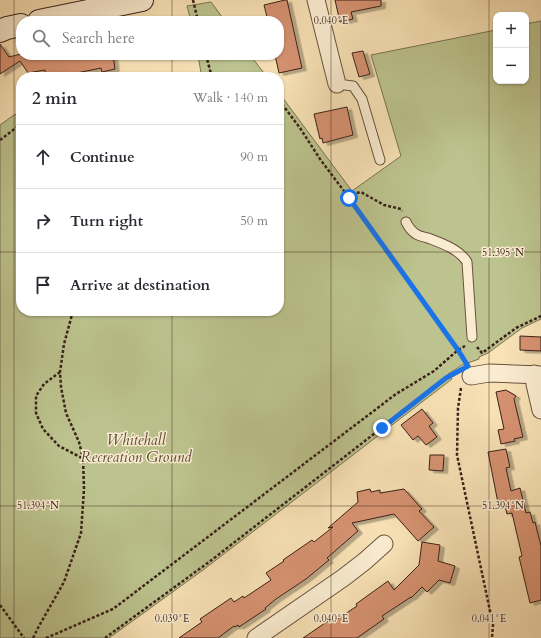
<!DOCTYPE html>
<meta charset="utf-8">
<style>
:root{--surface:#fff;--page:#f7f7f7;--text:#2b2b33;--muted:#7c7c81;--line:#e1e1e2}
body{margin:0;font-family:Cardo,serif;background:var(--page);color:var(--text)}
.controls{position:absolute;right:12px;top:12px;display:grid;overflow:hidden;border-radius:8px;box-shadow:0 1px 3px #0004}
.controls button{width:36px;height:36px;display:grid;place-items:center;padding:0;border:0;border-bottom:1px solid var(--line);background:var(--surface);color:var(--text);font:20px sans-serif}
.stop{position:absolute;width:12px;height:12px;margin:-9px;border:3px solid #1a73e8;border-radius:50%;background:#fff}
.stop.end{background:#1a73e8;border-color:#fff;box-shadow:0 1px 4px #0008}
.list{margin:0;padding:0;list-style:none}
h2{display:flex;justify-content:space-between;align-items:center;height:52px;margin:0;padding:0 16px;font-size:17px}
h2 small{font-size:13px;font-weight:400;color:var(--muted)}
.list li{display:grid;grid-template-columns:26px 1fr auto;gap:12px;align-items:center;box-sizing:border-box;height:64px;padding:0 16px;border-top:1px solid var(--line)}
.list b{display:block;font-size:15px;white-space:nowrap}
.list em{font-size:13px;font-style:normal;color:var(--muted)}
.icon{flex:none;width:22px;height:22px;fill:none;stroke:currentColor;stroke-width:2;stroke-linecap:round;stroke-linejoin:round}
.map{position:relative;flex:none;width:541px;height:638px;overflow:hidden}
.search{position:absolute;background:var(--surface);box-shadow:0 1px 3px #0004;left:16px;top:16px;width:268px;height:44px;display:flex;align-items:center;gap:10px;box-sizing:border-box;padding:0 14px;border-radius:16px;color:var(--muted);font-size:15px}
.panel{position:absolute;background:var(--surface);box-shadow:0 1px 3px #0004;left:16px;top:72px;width:268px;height:244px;border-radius:16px}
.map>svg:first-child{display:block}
</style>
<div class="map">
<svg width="541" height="638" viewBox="0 0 541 638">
<defs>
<filter id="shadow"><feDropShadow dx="4.5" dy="2.5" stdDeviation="0" flood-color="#0004"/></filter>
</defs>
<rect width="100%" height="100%" fill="#f8e2b6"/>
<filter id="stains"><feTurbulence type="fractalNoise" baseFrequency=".005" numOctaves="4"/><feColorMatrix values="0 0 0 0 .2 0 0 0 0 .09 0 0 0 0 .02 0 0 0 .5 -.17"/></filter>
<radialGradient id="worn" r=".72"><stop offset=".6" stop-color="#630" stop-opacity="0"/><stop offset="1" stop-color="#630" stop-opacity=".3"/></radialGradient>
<g fill="#bcc38e" stroke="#7b7254">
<polygon points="211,2 225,21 191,21 187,6"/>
<polygon points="541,21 541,319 522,328 488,353 479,357 479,359 462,365 448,374 452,379 203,570 109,638 0,638 0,125 14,115 21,113 21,311 279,311 279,93 352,191 401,156 371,55 496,30 496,81 526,81 526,24"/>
<polygon points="198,55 250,55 267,77 181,77 201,73"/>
</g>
<g fill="#d69271" stroke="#3a2119" filter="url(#shadow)">
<polygon points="285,0 287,0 302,68 279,73 275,55 279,55 279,21 268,21 264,5"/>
<polygon points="335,0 381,0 381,6 351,12 353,19 340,22"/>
<polygon points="0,44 9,57 21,54 113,55 115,69 102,72 101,68 57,77 46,77 45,70 28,73 20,61 0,74"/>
<polygon points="363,51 370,74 359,77 352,53"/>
<polygon points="347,107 353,135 323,143 322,138 320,139 314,114"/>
<polygon points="520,336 541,337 541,351 520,350"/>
<polygon points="506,390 516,396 514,399 523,437 514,439 515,441 501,444 498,430 504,429 496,392"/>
<polygon points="422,409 433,423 429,426 437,437 426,445 418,436 413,440 401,425"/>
<polygon points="506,449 510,467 506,468 511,491 520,488 526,513 530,512 533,523 535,522 541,546 541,600 530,603 519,557 522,556 512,513 507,514 504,502 498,503 488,452"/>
<polygon points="430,455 444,455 443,471 429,470"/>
<polygon points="370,489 371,492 380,490 380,493 404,489 422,509 419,511 434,527 418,541 394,514 352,523 358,531 327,558 329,560 306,579 276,599 265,608 266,609 239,627 238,625 235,627 234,626 218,638 179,638 202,622 200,619 231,598 234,602 243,596 244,598 271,580 266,573 284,561 283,560 312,540 314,542 333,527 328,528 358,502 357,492"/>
<polygon points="422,542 440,545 438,561 455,566 450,583 439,580 427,592 422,587 411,598 411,597 382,616 384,619 357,638 303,638 331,619 333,622 357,606 356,604 388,581 394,590 419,565"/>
</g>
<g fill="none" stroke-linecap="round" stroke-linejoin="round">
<defs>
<g id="lane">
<polyline points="337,84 353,86 362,99 380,160"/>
<path d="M 406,222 C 408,226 411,231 416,234 C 419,236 424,237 428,238 C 441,243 459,249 467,262 L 472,337"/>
</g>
<g id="street">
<polyline points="316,0 337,84"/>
<polyline points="534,374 535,384 541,410"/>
<polyline points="471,376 489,373 541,375"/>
<polyline points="256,638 343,578 365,561 384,544"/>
</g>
<g id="secondary">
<polyline points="39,21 142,0"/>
<polyline points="0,31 7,28 21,25"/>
</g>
</defs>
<use href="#lane" stroke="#6a5140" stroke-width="11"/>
<use href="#street" stroke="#6a5140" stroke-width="19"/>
<use href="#secondary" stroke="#3a2119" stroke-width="24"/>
<g stroke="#3a2119" stroke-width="2.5" stroke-dasharray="3 2" stroke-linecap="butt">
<polyline points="193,0 198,21"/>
<polyline points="206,55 211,74 210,77"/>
<polyline points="279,100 300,128 320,159 347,195 458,350 465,362"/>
<polyline points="0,140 21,124"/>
<polyline points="347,195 361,192 384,205 401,209 402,211"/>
<polyline points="477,347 482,353 516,328 541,316"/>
<polyline points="60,372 44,384 36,396 36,413 43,429 59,446 82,458"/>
<polyline points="461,388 458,408 457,455 493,625 492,638"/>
<polyline points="0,605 24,638"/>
<polyline points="33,638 39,626 64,582 81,533 84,489 83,458 79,442 66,413 61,387 60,372 64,344 73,311"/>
<polyline points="46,638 113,609 396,394 434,371 458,350 465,346"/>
<polyline points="105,638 209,562 446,378 455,373"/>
</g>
<use href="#lane" stroke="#faecd0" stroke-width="9"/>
<use href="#street" stroke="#faecd0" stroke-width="17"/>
<use href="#secondary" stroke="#faecd0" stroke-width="22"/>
</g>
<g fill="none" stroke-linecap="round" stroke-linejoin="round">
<polyline stroke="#1a73e8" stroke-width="5" points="349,198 458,350 468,366 446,378 382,428"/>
</g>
<path fill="none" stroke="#3a2119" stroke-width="1" stroke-opacity="0.45" d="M 14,0 L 14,638M 172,0 L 172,21M 331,0 L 331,638M 489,0 L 489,638M 172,55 L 172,77M 0,252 L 21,252M 279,252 L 541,252M 172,311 L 172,638M 0,506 L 541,506"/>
<g text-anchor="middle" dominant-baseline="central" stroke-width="3" stroke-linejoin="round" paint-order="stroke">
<g font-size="15" font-style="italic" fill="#5a4a36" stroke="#faecd0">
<text x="136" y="440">Whitehall<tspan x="136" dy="17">Recreation Ground</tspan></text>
</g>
</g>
<g font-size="10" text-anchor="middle" fill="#3a2119" stroke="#faecd0" stroke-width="3" stroke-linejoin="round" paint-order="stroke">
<text x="331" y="24">0.040°E</text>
<text x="503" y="256">51.395°N</text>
<text x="38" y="509">51.394°N</text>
<text x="503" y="509">51.394°N</text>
<text x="172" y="622">0.039°E</text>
<text x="331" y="622">0.040°E</text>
<text x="489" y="622">0.041°E</text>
</g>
<rect width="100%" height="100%" filter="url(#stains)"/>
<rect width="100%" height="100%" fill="url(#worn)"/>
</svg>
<div class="controls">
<button>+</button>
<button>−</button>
</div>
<div class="stop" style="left:349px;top:198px"></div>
<div class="stop end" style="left:382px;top:428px"></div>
<div class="search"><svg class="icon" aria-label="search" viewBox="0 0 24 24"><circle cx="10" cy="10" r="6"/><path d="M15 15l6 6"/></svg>Search here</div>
<section class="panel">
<h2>2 min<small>Walk · 140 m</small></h2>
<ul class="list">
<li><svg class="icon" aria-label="ahead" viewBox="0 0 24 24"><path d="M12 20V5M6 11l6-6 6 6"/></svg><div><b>Continue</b></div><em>90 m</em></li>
<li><svg class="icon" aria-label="right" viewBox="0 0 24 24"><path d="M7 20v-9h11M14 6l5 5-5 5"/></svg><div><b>Turn right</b></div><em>50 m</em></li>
<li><svg class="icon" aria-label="arrive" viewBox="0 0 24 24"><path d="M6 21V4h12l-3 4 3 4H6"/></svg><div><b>Arrive at destination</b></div></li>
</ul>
</section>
</div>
